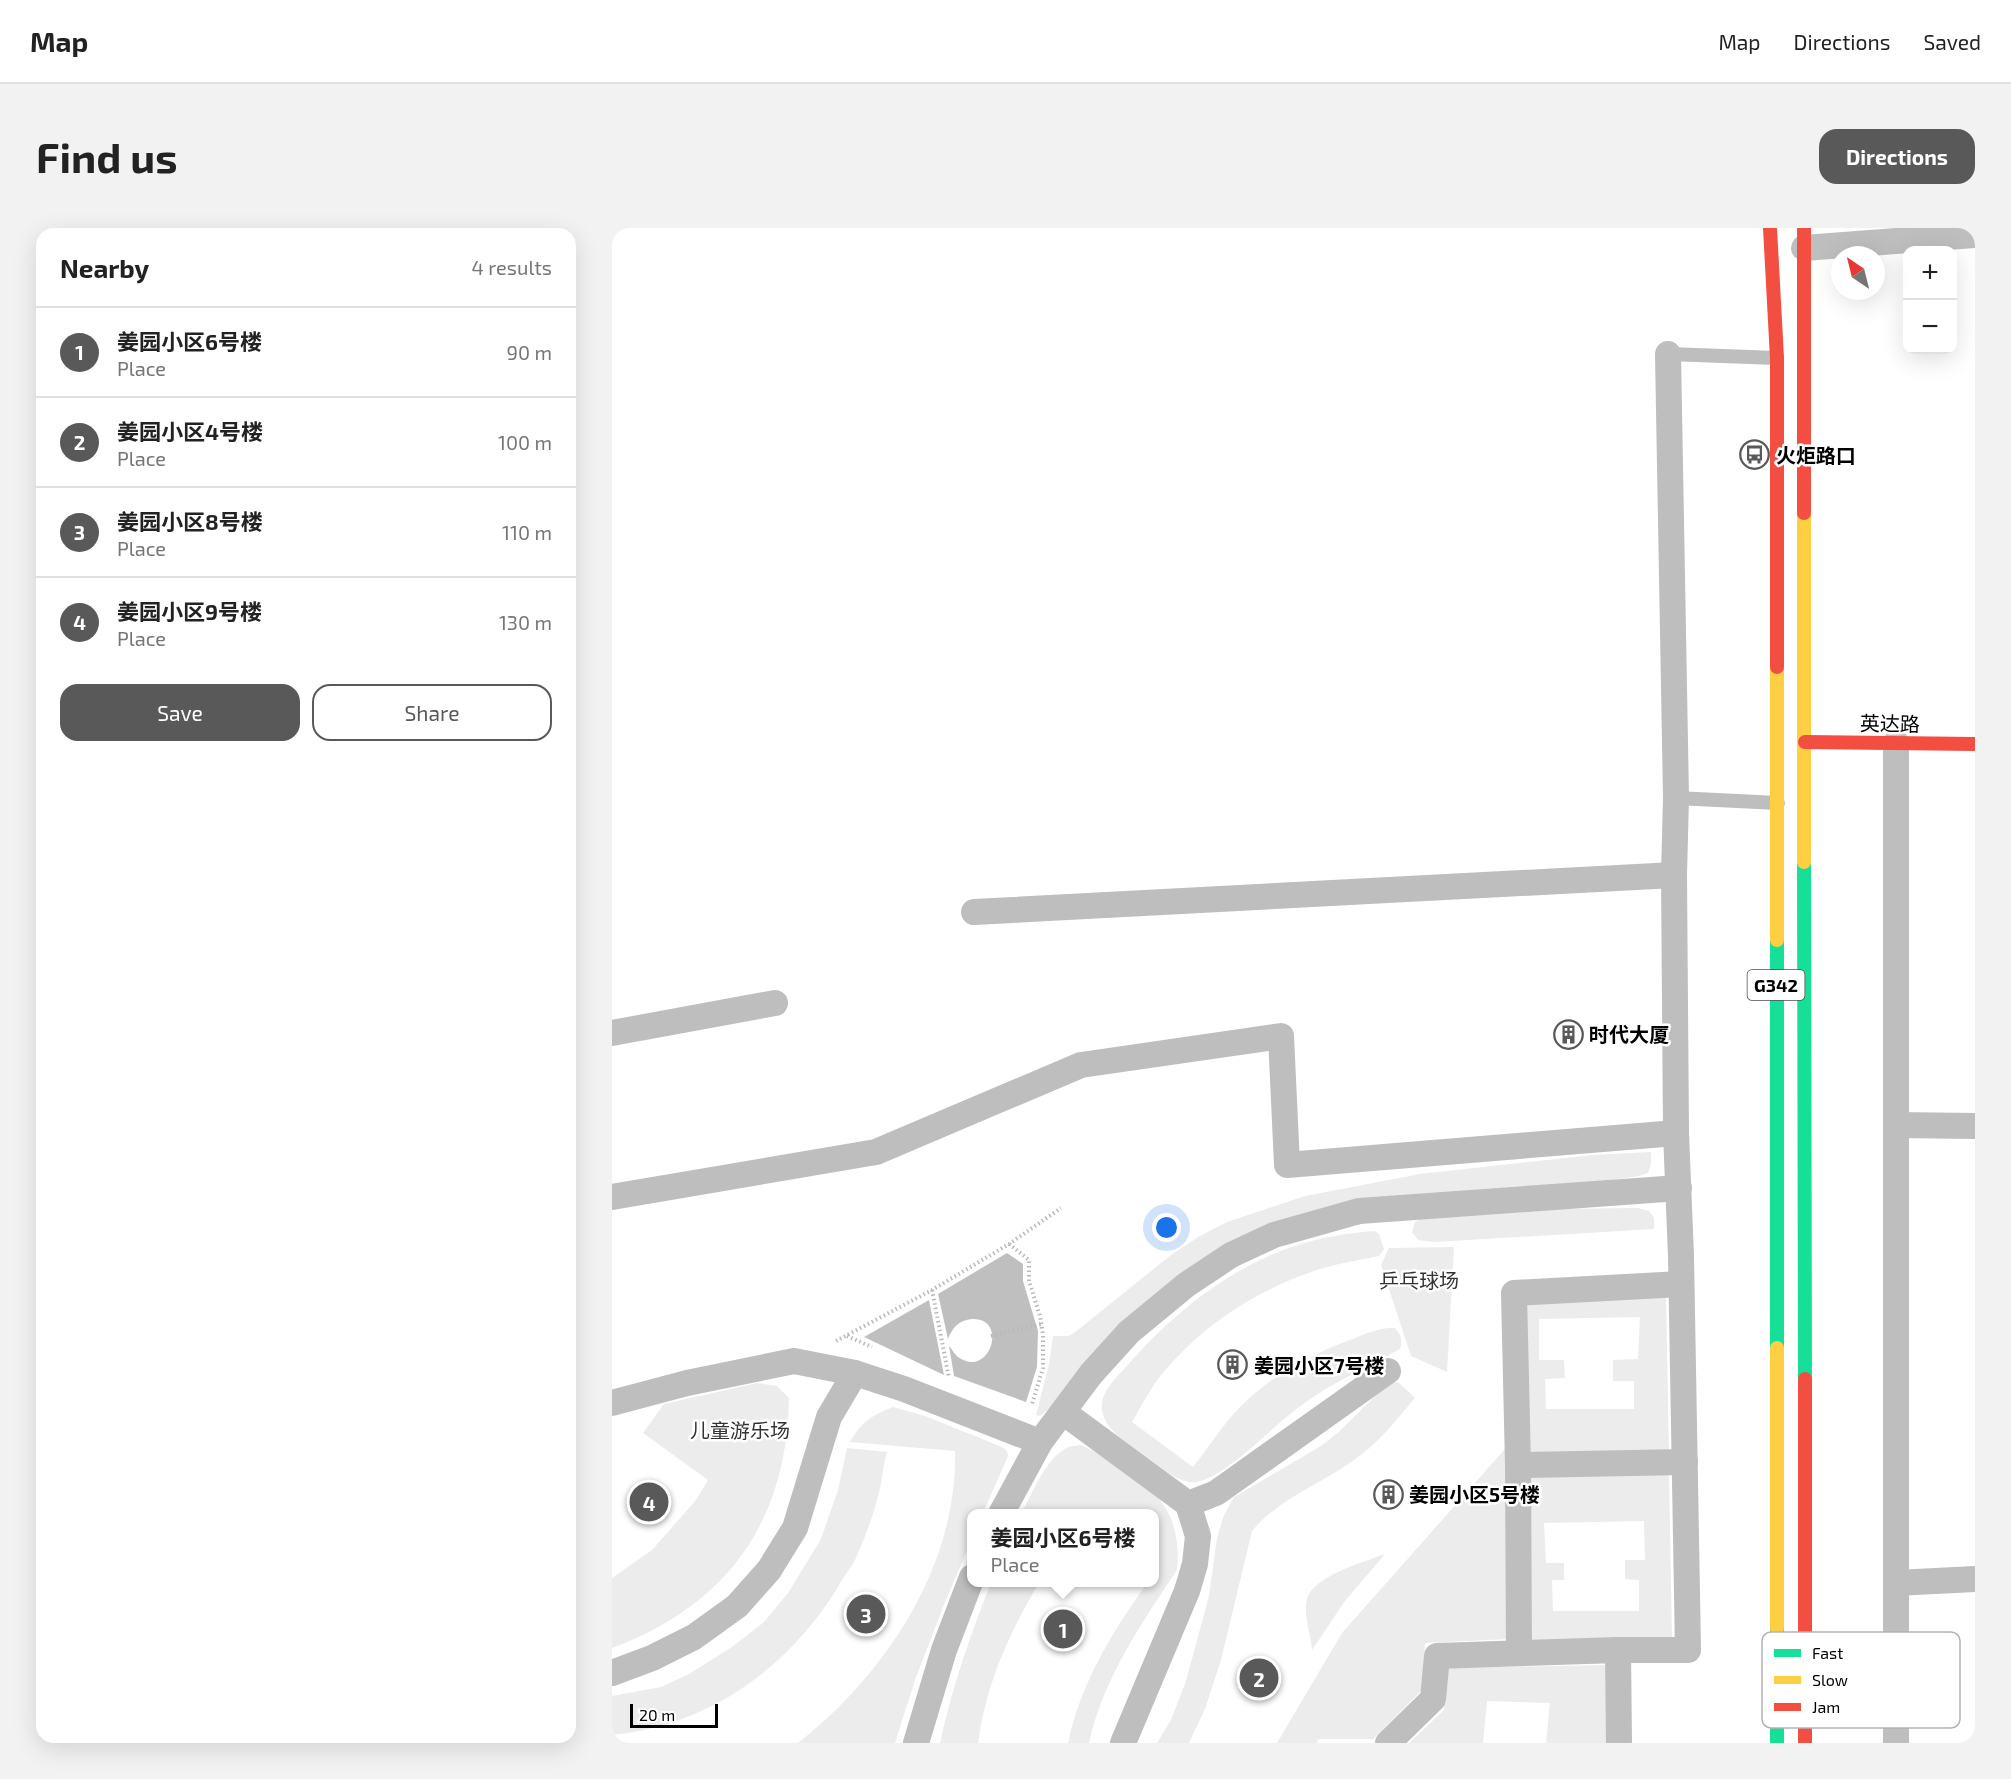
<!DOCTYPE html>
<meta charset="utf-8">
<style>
:root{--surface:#fff;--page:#f2f2f2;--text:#222;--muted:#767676;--line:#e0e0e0;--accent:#595959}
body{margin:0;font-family:"Exo 2","Noto Sans SC",sans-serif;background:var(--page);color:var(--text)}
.controls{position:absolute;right:18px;top:18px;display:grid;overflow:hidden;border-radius:12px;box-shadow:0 6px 24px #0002}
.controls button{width:54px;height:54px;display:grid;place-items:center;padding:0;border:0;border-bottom:2px solid var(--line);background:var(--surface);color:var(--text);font:30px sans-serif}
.compass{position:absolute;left:1219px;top:18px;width:54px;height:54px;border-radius:50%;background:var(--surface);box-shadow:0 6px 24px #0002;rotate:325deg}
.scale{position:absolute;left:18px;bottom:15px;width:88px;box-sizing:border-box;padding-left:6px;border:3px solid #000;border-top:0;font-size:16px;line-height:21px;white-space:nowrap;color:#000;-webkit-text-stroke:4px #fff;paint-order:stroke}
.you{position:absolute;left:555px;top:1000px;width:21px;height:21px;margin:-15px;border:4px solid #fff;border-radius:50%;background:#1a73e8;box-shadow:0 0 0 9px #1a73e833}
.badge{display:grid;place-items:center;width:39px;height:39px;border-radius:50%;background:var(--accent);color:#fff;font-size:20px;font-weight:700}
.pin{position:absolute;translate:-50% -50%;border:3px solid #fff;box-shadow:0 2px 6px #0006}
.popup{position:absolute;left:355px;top:1281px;width:192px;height:78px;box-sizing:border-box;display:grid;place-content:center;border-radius:12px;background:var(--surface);filter:drop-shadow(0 2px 4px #0005);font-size:20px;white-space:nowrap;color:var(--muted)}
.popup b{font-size:22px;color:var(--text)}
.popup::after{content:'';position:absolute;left:50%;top:100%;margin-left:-12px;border:12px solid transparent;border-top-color:var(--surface)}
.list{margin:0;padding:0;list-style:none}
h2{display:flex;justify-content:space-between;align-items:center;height:78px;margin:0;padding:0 24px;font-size:26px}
h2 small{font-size:20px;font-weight:400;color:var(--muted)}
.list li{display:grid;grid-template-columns:39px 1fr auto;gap:18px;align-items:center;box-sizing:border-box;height:90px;padding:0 24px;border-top:2px solid var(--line)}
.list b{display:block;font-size:22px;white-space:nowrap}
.list p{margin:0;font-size:20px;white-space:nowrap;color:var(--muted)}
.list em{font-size:20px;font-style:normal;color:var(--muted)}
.actions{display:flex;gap:12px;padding:18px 24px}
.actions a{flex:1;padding:14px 0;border:2px solid var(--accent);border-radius:18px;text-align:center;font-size:21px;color:var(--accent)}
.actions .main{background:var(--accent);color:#fff}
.map{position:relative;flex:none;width:1363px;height:1515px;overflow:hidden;border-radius:18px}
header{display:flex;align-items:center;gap:36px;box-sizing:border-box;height:84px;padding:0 30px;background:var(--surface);border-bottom:2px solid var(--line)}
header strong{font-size:28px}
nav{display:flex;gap:33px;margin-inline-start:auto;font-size:21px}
.intro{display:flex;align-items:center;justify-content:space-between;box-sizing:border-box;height:144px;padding:0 36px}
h1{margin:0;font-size:42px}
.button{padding:15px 27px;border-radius:18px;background:var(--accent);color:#fff;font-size:21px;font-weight:700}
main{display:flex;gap:36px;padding:0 36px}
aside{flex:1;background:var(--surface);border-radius:18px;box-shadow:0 6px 24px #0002}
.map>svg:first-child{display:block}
</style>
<header>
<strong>Map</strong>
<nav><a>Map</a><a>Directions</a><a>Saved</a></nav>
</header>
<div class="intro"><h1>Find us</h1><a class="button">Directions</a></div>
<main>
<aside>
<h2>Nearby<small>4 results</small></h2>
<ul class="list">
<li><span class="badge">1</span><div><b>姜园小区6号楼</b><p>Place</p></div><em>90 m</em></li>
<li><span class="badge">2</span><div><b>姜园小区4号楼</b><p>Place</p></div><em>100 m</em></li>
<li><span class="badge">3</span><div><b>姜园小区8号楼</b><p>Place</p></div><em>110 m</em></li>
<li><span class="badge">4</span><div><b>姜园小区9号楼</b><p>Place</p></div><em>130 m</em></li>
</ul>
<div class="actions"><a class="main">Save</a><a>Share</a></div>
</aside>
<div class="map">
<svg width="1363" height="1515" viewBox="0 0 1363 1515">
<rect width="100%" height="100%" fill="#fff"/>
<g fill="#ececec" fill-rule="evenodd">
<polygon points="1039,924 1039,936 1036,945 1027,948 651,1004 428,1188 424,1187 437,1136 441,1108 456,1108 462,1105 559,1027 588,1008 615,994 693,968 808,946 980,927"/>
<polygon points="1026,980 1037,983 1042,990 1042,1001 822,1014 806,1012 800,1004 803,994 811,990 940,981"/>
<path d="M 763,1003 L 767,1006 L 772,1021 L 767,1028 C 748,1032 728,1035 708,1041 C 645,1061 587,1099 546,1151 C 536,1165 528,1180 520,1194 L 581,1239 C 597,1219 611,1196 629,1178 C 659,1148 697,1128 735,1113 C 751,1107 766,1099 783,1100 C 789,1107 791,1112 788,1121 C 755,1139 721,1154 690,1177 C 661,1197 617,1247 585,1254 C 567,1257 547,1237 533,1228 C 518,1216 494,1204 490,1183 C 487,1165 504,1150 515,1138 C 558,1088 619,1038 683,1018 C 709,1009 735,1005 763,1003 Z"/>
<polygon points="842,1019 835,1144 799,1128 769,1037 777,1020"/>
<path d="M 1054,1069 L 1057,1225 L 913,1225 L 911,1075 ZM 1028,1089 L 1026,1131 L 1001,1132 L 1001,1153 L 1022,1153 L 1022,1181 L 934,1181 L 933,1151 L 953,1150 L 952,1132 L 927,1132 L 927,1091 Z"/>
<path d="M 781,1153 L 787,1155 L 803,1170 C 785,1191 766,1216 742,1232 C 709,1256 666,1271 640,1303 L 609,1432 L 593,1481 L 577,1515 L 545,1515 L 559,1492 L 574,1453 L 597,1368 L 605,1310 L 612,1287 L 622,1269 L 709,1218 L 728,1203 L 775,1156 Z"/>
<path d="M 145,1155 L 165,1158 L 177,1170 C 175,1293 116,1377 0,1420 L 0,1350 L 40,1322 L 84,1272 L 96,1252 L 31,1205 L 52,1176 Z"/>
<path d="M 281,1179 L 313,1188 L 390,1219 L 395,1223 L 396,1228 L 371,1285 L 360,1286 L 359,1313 L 331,1379 L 303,1452 L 283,1515 L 186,1515 C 273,1447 346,1338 343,1223 L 238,1214 C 250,1193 259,1188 281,1179 Z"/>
<path d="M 468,1217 C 486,1224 499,1234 515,1246 C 524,1253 537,1260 545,1268 C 563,1289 568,1316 565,1342 C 529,1396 491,1451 477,1515 L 456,1515 C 469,1454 500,1405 535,1355 L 542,1354 L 542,1286 L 409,1286 C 420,1266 433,1232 453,1221 C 457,1218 463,1218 468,1217 Z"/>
<path d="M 235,1220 L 275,1224 C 271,1236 271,1248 268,1260 C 263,1282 255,1305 246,1325 C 243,1334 237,1341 232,1349 C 181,1437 102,1496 0,1507 L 0,1468 L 49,1459 L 77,1446 L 120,1419 L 152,1394 L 176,1365 L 209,1311 L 226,1262 Z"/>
<polygon points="893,1221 896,1411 813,1415 810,1462 761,1511 706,1511 705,1515 665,1515 730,1405"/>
<path d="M 1057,1246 L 1060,1411 L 918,1413 L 914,1247 ZM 1032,1293 L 1033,1332 L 1013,1332 L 1013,1351 L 1027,1352 L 1027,1383 L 941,1383 L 940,1352 L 952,1352 L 952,1335 L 934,1335 L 932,1295 Z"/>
<path d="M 773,1326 L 733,1373 L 700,1422 C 699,1407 691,1386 695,1371 C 701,1348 752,1334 773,1326 Z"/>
<path d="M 379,1355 L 427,1355 C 397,1405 374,1456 366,1515 L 328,1515 C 340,1460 358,1407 379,1355 Z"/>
<polygon points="997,1437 997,1515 934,1515 938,1475 875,1473 871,1515 797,1515 832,1482 832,1440"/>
</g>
<g fill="#bfbfbf">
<path d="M 395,1025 L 411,1036 L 411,1053 L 426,1103 L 425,1139 L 414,1174 L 342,1148 L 337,1118 C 340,1121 343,1127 346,1129 C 378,1152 397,1089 360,1091 C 347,1092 340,1100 336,1111 L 326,1066 Z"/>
<polygon points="317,1072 332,1147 252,1109"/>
</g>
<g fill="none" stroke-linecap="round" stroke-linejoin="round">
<g stroke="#b9b9b9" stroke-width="4" stroke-dasharray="1.5 3" stroke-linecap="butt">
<polyline points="397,1016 417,1032 417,1053 428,1088 431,1107 431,1140 420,1176"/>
<polyline points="320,1062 337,1150"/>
<polyline points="235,1108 260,1119"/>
<polyline points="379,1108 429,1096"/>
<polyline points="224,1113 320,1062 397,1016 449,980"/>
</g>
<g stroke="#bebebe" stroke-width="14">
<polyline points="1056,126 1165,130"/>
<polyline points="1064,570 1166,575"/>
</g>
<g stroke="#bebebe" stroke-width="26">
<polyline points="1192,20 1363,7"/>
<polyline points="362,684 1062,647"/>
<polyline points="0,805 163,775"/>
<polyline points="1284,897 1363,898"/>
<polyline points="0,969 264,924 469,837 669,808 675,937 1064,905"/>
<polyline points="0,1175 75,1155 182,1133 243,1145 292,1161 428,1214"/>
<polyline points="451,1184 576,1276 586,1308 583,1336 575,1363 511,1515"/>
<polyline points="906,1237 1073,1234"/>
<polyline points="576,1276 604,1265 776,1143"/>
<polyline points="389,1286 428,1214 479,1146 517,1104 574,1057 619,1027 662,1007 747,983 1067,960"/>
<polyline points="1284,1355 1363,1351"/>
<polyline points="1006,1422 1007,1515"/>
<polyline points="907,1425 906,1237 902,1065 1069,1056"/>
<polyline points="0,1445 40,1430 82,1409 125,1378 157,1342 183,1300 217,1189 243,1145"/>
<polyline points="304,1515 332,1422 360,1349"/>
<polyline points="776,1515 821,1471 825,1428 1006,1422 1076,1422 1069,1028 1064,905 1062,647 1064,570 1056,126"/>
<polyline points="1284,1515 1284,515"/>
</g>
<g stroke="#16e098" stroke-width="14">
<polyline points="1192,634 1193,1151"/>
<polyline points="1165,712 1165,1120"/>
<polyline points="1165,1400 1165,1515"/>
</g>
<g stroke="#ffcf43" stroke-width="14">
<polyline points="1192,285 1192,634"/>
<polyline points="1165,439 1165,712"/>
<polyline points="1165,1120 1165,1400"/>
</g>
<g stroke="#f24e42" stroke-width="14">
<polyline points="1158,0 1165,130 1165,439"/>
<polyline points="1192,0 1192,285"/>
<polyline points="1193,514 1363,516"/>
<polyline points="1193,1151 1193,1515"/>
</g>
</g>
<defs>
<symbol id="bus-ring" viewBox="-11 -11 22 22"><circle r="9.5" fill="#fff" stroke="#595959" stroke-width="1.5"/><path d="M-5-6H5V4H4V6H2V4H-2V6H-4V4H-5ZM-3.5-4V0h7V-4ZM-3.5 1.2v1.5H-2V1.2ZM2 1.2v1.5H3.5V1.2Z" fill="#595959"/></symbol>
<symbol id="building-ring" viewBox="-11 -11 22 22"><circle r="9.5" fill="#fff" stroke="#595959" stroke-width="1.5"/><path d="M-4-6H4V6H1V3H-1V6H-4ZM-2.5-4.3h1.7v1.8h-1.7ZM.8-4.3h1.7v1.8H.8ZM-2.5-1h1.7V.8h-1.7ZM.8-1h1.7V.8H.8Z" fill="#595959"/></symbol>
</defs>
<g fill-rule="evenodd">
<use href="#bus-ring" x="1126" y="210" width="33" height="33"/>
<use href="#building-ring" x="940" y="790" width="33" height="33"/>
<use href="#building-ring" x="604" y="1120" width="33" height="33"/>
<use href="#building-ring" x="760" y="1250" width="33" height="33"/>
</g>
<g text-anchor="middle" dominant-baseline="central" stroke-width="5" stroke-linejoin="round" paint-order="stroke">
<rect fill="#fff" stroke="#4c4c4c" stroke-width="1.5" x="1135.5" y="742" width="57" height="30" rx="4.5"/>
<g font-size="18" font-weight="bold" fill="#000">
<text x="1164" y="757">G342</text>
</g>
<g font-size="20" font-weight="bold" fill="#000" stroke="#fff" text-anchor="start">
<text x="1164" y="227">火炬路口</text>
<text x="977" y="806">时代大厦</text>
<text x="642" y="1137">姜园小区7号楼</text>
<text x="797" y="1266">姜园小区5号楼</text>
</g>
<g font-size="20" fill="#000" stroke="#fff">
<text transform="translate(1278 495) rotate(1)">英达路</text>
</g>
<g font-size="20" fill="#333" stroke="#fff">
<text x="807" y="1052">乒乓球场</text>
<text x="128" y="1202">儿童游乐场</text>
</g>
</g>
<rect x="1150" y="1404" width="198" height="96" rx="9" fill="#fff" stroke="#b2b2b2" stroke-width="1.5"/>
<rect x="1162" y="1421" width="27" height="8" fill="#16e098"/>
<rect x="1162" y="1448" width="27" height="8" fill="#ffcf43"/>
<rect x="1162" y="1475" width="27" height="8" fill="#f24e42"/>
<g font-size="16" fill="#000">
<text x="1200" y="1431">Fast</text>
<text x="1200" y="1458">Slow</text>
<text x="1200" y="1485">Jam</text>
</g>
</svg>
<div class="controls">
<button>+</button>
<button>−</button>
</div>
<svg class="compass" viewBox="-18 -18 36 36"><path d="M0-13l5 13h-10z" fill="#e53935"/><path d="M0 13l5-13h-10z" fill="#767676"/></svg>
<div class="scale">20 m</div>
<div class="you"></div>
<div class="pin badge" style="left:451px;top:1401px">1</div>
<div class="popup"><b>姜园小区6号楼</b>Place</div>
<div class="pin badge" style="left:647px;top:1450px">2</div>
<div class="pin badge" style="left:254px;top:1386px">3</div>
<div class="pin badge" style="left:37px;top:1274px">4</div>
</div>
</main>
